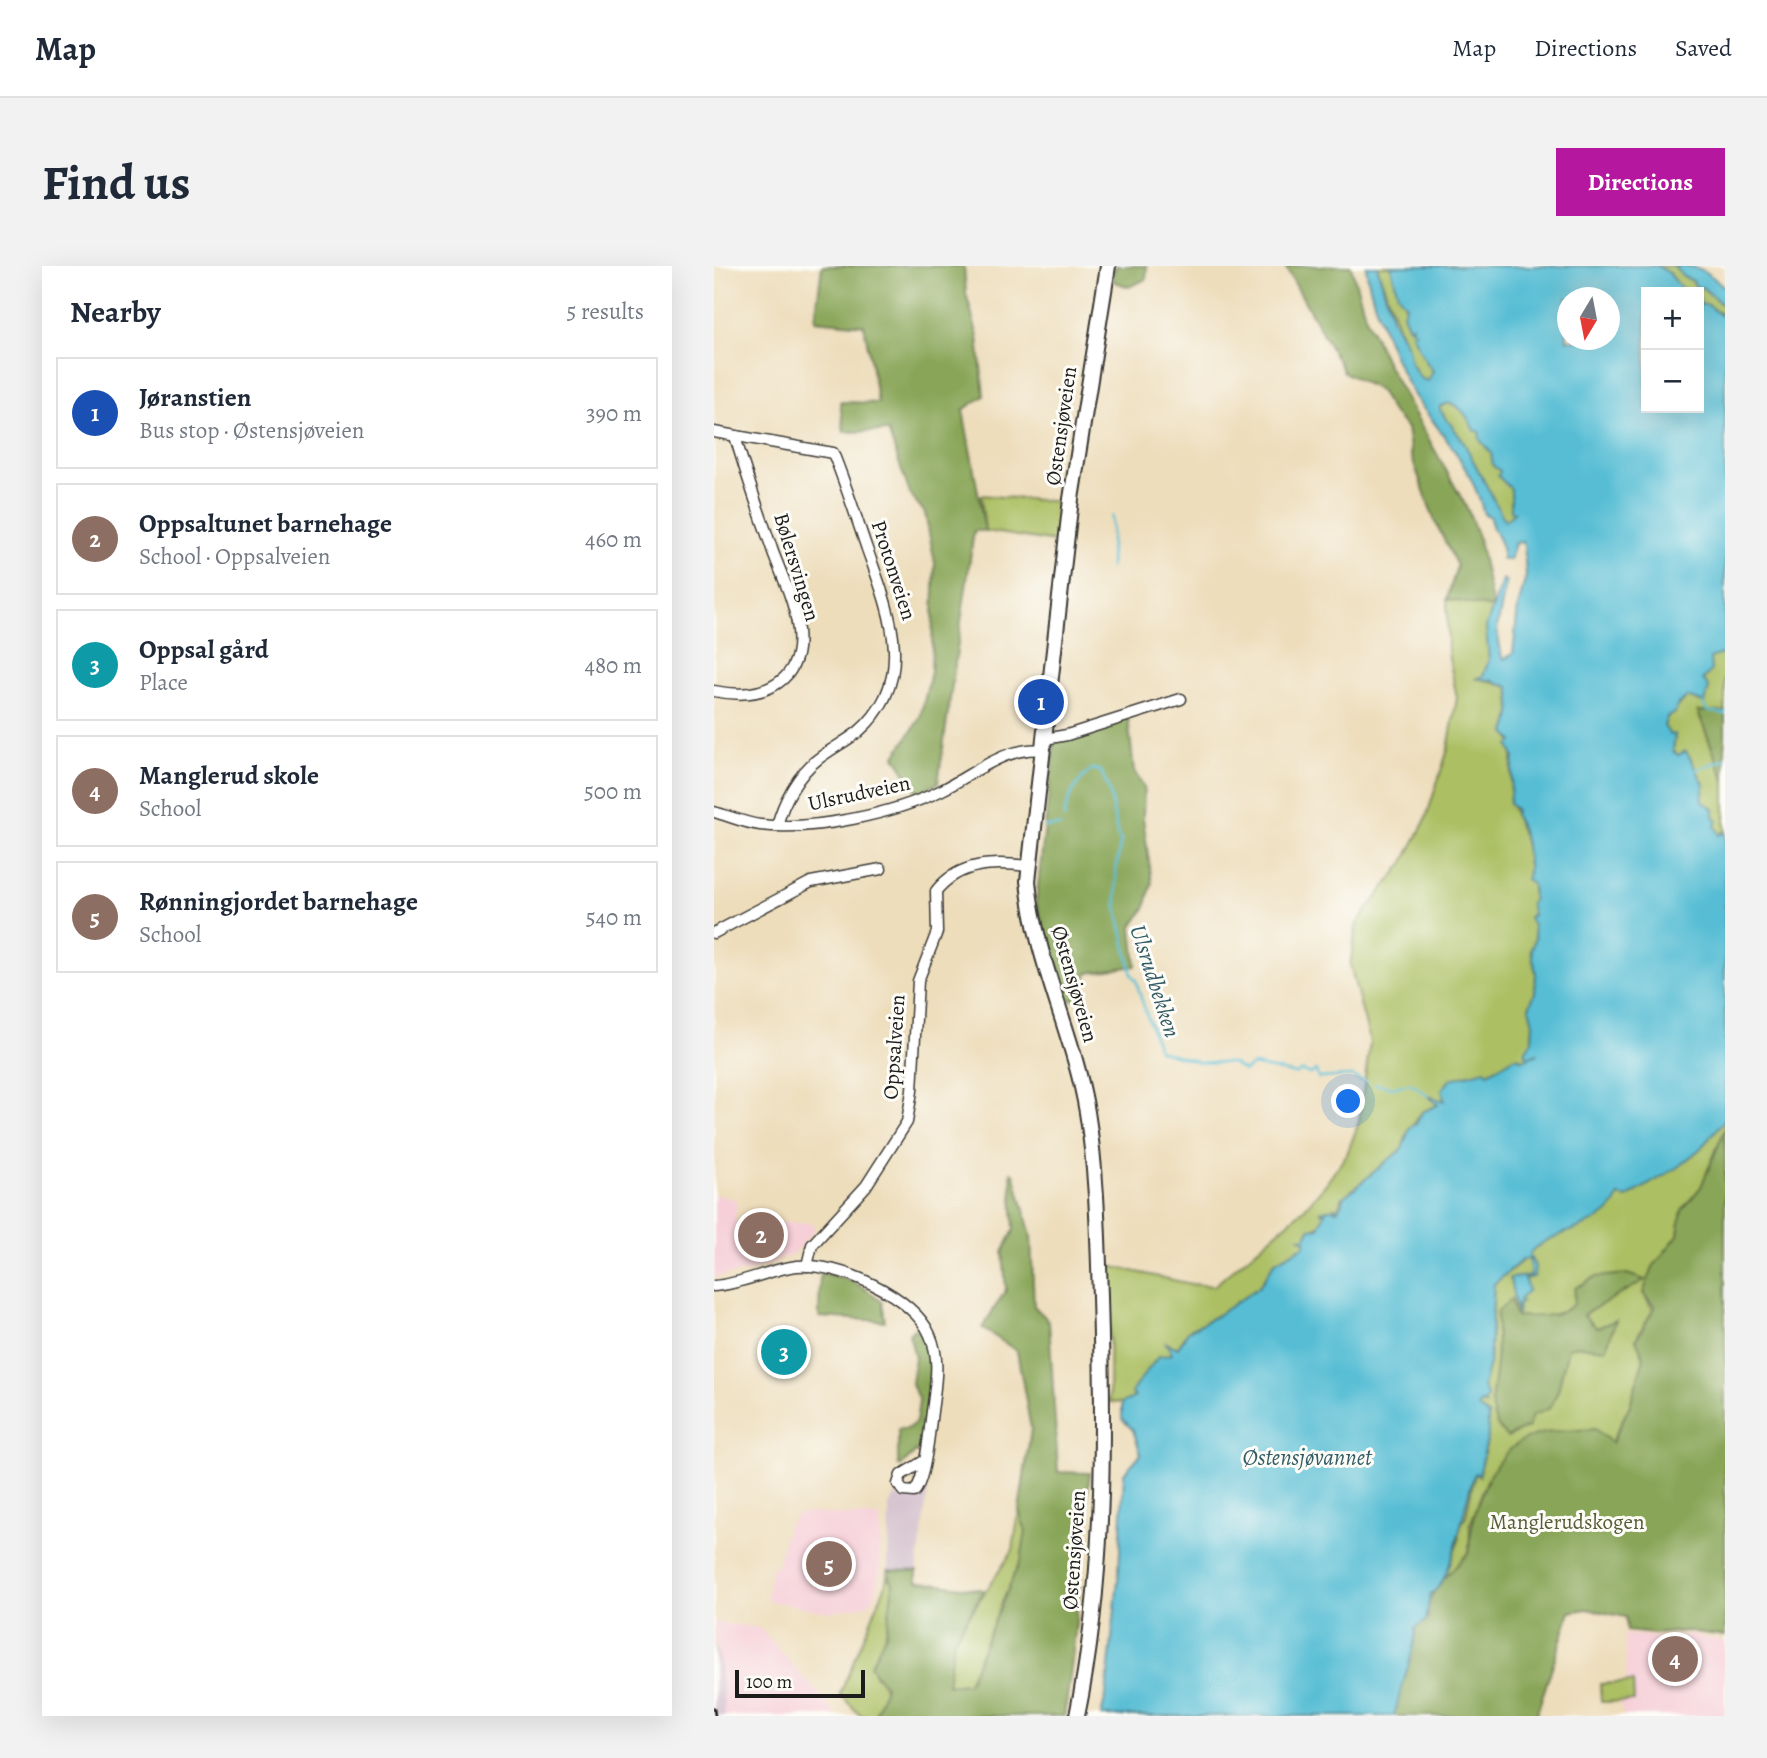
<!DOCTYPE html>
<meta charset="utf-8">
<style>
:root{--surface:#fff;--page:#f2f2f3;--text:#1f2937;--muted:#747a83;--line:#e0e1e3;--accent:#b5179e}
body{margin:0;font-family:Alegreya,serif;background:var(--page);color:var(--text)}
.controls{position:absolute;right:21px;top:21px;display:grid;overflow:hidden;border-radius:0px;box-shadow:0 7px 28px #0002}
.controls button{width:63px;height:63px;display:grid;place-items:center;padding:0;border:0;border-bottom:2px solid var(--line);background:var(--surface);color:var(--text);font:35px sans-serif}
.compass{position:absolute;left:843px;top:21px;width:63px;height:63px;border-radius:50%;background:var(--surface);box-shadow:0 7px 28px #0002;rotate:190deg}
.scale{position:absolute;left:21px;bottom:18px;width:130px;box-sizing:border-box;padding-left:7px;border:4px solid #1c1c1c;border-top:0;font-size:19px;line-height:24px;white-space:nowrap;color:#1c1c1c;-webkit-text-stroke:5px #fdfcf7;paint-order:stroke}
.you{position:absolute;left:635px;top:836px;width:24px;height:24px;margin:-18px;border:5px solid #fff;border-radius:50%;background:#1a73e8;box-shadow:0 0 0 10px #1a73e833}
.badge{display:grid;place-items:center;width:46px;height:46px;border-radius:50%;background:var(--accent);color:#fff;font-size:23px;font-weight:700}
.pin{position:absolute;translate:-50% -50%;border:4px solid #fff;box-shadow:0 2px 7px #0006}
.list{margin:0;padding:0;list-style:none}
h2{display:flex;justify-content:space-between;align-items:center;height:91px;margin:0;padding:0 28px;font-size:30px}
h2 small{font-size:23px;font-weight:400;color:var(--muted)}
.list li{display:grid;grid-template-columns:46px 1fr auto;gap:21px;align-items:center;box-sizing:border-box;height:112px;margin:0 14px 14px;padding:0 14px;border:2px solid var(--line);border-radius:0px}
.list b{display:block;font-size:26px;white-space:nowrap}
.list p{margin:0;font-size:23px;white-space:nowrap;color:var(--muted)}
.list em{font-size:23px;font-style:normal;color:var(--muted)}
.map{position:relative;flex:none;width:1011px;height:1450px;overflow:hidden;border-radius:0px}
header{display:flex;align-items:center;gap:42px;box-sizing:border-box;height:98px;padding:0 35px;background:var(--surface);border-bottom:2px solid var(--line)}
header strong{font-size:33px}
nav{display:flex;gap:38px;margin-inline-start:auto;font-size:24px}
.intro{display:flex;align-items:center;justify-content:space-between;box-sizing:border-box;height:168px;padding:0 42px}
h1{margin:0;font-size:49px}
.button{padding:18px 32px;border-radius:0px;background:var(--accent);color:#fff;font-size:24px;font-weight:700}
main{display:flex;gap:42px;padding:0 42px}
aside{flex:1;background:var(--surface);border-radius:0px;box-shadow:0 7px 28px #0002}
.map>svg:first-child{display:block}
</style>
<header>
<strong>Map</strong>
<nav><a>Map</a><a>Directions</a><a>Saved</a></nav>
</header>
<div class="intro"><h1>Find us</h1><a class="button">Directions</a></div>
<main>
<aside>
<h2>Nearby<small>5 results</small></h2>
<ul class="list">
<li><span class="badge" style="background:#1a4fb4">1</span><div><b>Jøranstien</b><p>Bus stop · Østensjøveien</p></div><em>390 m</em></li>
<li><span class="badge" style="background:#8d6e63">2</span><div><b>Oppsaltunet barnehage</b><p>School · Oppsalveien</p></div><em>460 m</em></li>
<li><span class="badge" style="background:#0f9aa8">3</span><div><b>Oppsal gård</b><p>Place</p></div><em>480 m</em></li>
<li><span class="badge" style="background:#8d6e63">4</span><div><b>Manglerud skole</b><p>School</p></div><em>500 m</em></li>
<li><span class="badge" style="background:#8d6e63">5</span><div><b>Rønningjordet barnehage</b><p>School</p></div><em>540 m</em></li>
</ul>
</aside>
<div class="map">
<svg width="1011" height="1450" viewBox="0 0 1011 1450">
<rect width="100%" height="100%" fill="#fdfcf7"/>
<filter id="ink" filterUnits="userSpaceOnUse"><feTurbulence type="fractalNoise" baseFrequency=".0143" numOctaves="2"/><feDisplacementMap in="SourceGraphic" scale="14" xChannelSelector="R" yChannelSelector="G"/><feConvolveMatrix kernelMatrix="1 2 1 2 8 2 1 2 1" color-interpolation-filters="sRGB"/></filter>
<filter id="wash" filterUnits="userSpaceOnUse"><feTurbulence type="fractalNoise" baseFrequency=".00686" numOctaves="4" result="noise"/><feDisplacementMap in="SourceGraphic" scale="28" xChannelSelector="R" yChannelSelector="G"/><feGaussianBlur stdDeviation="1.57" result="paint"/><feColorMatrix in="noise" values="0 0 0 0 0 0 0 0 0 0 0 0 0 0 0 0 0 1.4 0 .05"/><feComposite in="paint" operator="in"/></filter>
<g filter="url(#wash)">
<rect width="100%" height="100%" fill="#edddbb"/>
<g fill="#f6cfd8">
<polygon points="0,928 23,934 21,956 98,957 101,964 79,988 37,1005 0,1011"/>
<polygon points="95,1247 166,1251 166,1305 160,1332 153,1339 114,1346 52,1334 58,1300 63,1300 73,1260 82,1249"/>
<polygon points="0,1356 46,1362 124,1450 11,1450"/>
<polygon points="911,1368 956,1372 979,1369 1011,1376 1011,1450 910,1450 905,1435 887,1436 886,1418 913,1416"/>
</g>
<g fill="#d1bdca">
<polygon points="214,1224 203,1305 174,1304 175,1239 182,1229 200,1234"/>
<polygon points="0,1374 6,1396 11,1450 0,1450"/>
</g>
<g fill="#acbf63" stroke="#646e40" stroke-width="2">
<path d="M 663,0 L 677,0 C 680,23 696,41 697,63 L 702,66 L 700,72 L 719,105 L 714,116 L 706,112 L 697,97 Z"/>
<polygon points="943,0 960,0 970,11 979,15 982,22 988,21 1011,41 1011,53 1006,47 986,38 985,26 970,26 955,8"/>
<polygon points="736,137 747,142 765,164 797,224 801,246 791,255 765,211 756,189 726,144 726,140"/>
<polygon points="267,229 347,236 342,276 271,265"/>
<path d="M 733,333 L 779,342 L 772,361 L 775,394 L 769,410 L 763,412 L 795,421 C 797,439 799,449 792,466 L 799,476 L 796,536 L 809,570 L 819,626 L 821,674 L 817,684 L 822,707 L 821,727 L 815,741 L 819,757 L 818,774 L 813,784 L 824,788 L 809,794 L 804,791 L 774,807 L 758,807 L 734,818 L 730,835 L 714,831 L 724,839 L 708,846 L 693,868 L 688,883 L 627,933 L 624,944 L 620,941 L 611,947 C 612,956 605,962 596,963 L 592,972 L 587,972 L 592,975 L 590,980 L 561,996 L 545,1021 L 504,1049 L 474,1065 L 464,1082 L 453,1077 L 458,1088 C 438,1092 434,1111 420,1122 L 419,1133 L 408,1137 L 395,1136 L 396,1000 L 477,1018 L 500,1020 L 590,943 L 611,919 L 633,888 L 645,856 L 656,776 L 636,699 L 643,657 L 690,596 L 711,555 L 734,483 L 743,432 L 734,387 Z"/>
<polygon points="1011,387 1011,450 984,446 1011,516 1011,570 1009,566 1005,569 1001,560 1000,543 988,535 977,493 973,488 964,489 959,485 961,470 956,469 950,460 953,451 973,431 989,437 994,424 989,413 996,391"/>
<path d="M 1011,854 L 1011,863 L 987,921 L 968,944 L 964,969 L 939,1001 L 929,1027 L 939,1044 L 922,1073 L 930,1092 L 916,1139 L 897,1177 L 806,1176 L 780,1203 L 756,1258 L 755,1286 L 721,1325 L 745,1275 L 744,1264 L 752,1250 L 761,1207 L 765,1210 L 774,1169 L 774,1149 L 764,1142 L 764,1137 L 771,1138 L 769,1120 L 775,1098 L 780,1018 L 813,991 L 816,995 L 815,989 C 836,961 879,968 905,930 L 912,932 L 964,901 Z"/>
<polygon points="305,1244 312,1266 307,1293 254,1417 232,1419 240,1373 299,1284"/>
<path d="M 173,1309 L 179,1317 C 178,1345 173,1374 157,1397 L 161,1409 L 169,1416 L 170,1428 L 161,1450 L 147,1450 L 126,1428 L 171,1321 Z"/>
<polygon points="919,1416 920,1435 887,1436 886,1418"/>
</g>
<g fill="#89a659" stroke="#52613a" stroke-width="2">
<polygon points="108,0 250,0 252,27 264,71 270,130 249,144 271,265 260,265 224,517 204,527 181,490 206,452 217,406 221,297 211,247 196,228 174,165 130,166 126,136 164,137 150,59 101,54"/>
<polygon points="401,0 433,0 432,13 415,21 399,15"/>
<polygon points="571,0 637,0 652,52 673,98 754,244 765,274 779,342 733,333 743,300 720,253 697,189 693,162 678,146 666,125 630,106"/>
<polygon points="984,445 1011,446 1011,515"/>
<polygon points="414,451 420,505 430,522 429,552 438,617 431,642 418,661 422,700 374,707 364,733 354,734 322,637 341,475"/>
<path d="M 1011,863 L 1011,1370 L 973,1365 L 941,1368 L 913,1365 L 912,1351 L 873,1343 L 856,1346 L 822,1450 L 680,1450 C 686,1419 698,1393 701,1362 L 714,1351 C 708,1329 740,1303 755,1286 C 757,1249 772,1197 806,1176 C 827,1163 857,1165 881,1163 L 898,1177 L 916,1139 L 930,1092 L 922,1073 L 941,1041 L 929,1027 L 939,1001 L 964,969 L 968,944 L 987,921 Z"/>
<path d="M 297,906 L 300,907 L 317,970 L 320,1040 L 335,1055 L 344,1206 L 376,1207 C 366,1288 364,1369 350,1450 L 161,1450 L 171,1421 L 156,1400 L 172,1368 L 179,1318 L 174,1304 L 203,1305 L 203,1315 L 270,1324 L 240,1373 L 233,1419 L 254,1417 L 307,1293 L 312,1266 L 305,1244 L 317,1163 L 303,1085 L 268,1062 L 292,1024 L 289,986 L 300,964 Z"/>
<path d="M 106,1007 C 130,1010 150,1019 168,1036 L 171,1055 L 105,1051 Z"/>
<path d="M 913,1008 L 931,1014 L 869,1049 L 883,1062 L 902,1054 L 892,1083 L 863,1080 L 854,1082 L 844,1125 L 836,1142 L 818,1150 L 814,1161 L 793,1171 C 769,1151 780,1123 782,1097 C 783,1080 783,1063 783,1046 L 797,1033 L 801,1050 C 820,1051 845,1052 860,1038 L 861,1022 L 881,1011 Z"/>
<polygon points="200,1063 206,1065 216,1088 215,1125 206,1182 187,1200 184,1198 184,1163 193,1163 202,1156 205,1135 198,1118 201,1091 195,1068"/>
</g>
<g fill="#56bdd4" stroke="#396c78" stroke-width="2" fill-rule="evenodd">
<path d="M 652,0 L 663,0 L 679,54 L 694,81 L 697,97 L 706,112 L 714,115 L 719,105 C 709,94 705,81 698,68 L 701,66 L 697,63 L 698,59 L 694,60 L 689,48 L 692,39 L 684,29 L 677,0 L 943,0 L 955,7 L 970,26 L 932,26 L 932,142 L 985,142 L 985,32 L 987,39 L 993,38 L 1011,53 L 1011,387 L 996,392 L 997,405 L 989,413 L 995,421 L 991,437 L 973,431 L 964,438 L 961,447 L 953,451 L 950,460 L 956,469 L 961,468 L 959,485 L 964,489 L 972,485 C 979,497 984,506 990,518 L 988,535 L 1000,543 L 999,550 L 1004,554 L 1001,560 L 1005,569 L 1009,566 L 1011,570 L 1011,854 L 986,883 L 964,901 L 912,932 L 905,930 C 891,967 835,961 815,989 L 821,1000 L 820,1011 L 811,1013 L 814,1025 L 805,1034 L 808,1036 L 804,1038 L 803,1049 L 796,1012 L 817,1010 L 815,993 L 808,994 L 780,1018 L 775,1098 L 769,1120 L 774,1132 L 770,1135 L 772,1139 L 766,1137 L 764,1142 L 774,1149 L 774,1169 L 765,1210 L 761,1207 C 750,1232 741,1316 716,1328 L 712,1355 L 701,1362 C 704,1376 684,1430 680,1450 L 387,1450 L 392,1429 L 405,1304 L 410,1207 L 427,1188 L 419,1164 L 408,1153 L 408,1137 L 421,1131 L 418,1127 L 420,1122 L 444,1091 L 458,1088 L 452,1077 L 464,1082 L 474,1065 L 504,1049 L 545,1021 L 561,996 L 590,980 L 592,975 L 586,972 L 592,971 L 596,963 L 605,962 L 611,947 L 606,946 L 622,941 L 620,944 L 624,944 L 631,930 L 688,883 L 696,861 L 702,858 L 708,846 L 724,839 L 714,830 L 730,835 L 728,823 L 737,813 L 771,804 L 774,807 L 802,791 L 809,794 L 824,788 L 814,791 L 811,786 L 818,774 L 819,757 L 815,741 L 821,727 L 822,707 L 817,683 L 821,673 L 819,660 L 815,651 L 819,649 L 816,638 L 819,634 L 818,618 L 812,613 C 818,603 809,559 800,549 L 802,544 L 795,538 L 800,491 L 795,480 L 799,475 L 792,466 C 799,449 798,438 795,421 L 778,414 L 763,413 L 769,410 L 775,394 L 772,361 L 789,313 L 792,316 L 783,363 L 788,392 L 791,393 L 799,387 L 804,341 L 812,310 L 810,280 L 808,276 L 801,277 L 796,294 L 788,294 C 792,277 777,266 776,251 L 770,248 C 760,206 731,171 706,138 C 686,112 655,32 652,0 ZM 853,32 L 895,32 L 895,74 L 853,74 ZM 736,137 C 749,141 756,155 760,165 L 765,165 L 766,174 L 777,187 L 779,200 L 786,205 L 784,210 L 797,223 L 797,245 L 801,246 L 791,255 L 749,175 L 726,144 L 726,140 Z"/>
<path d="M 960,0 C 991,0 989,5 1011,21 L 1011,41 L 988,21 L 982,22 L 979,15 L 970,11 Z"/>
</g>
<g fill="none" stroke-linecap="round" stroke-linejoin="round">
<g stroke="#56bdd4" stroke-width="2.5">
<polyline points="396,301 398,250"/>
<polyline points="989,437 993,445 1011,448"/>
<polyline points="982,504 1011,493"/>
<path d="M 350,552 C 353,532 362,516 378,503 L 387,505 L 395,524 L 404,571 L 407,574 L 402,604 L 403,642 L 418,709 L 422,714 C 428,739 438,760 444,784 L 485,796 L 518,797 L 530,805 L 539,799 L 582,808 L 588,805 L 596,808 L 602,804 L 604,812 L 637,810 L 653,816"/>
<polyline points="331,561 346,560"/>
<polyline points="661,818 680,821 698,818 714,830"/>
</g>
</g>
</g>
<g filter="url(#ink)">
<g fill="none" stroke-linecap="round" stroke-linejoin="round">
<defs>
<g id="street">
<path d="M 0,166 L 119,187 C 132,219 142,251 153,283 C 175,344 205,414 144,466 C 131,476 117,483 104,493 C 84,508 69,536 63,560"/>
<path d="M 0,425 C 50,435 93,416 83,357 C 79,332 68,310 59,286 C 46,248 32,209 21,170"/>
<polyline points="331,473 353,469 467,433"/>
<path d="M 0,546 C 15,550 30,557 46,559 C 100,565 180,548 228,524 C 262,507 291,480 330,484"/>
<polyline points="0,667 97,616 167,603"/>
<path d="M 93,1000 L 98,979 L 152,920 L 193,856 L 198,825 L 204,715 L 223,666 L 222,625 C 246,595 281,596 315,600"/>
<path d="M 0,1020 C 30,1018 55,1003 83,1000 C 124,996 200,1030 216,1069 C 226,1092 222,1114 219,1138 C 216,1157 212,1214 200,1226 L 189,1225 L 184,1218 L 187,1209 L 210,1195"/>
</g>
<path id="secondary" d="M 363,1450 C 391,1315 390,1169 386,1031 C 384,970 383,907 373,846 C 360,768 321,694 314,615 L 357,233 L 394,0"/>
</defs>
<use href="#street" stroke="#3b3934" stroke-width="13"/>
<use href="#secondary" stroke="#3b3934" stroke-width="18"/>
<use href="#street" stroke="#fff" stroke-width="10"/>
<use href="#secondary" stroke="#fff" stroke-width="14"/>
<polyline stroke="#1c1c1c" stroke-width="2.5" points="0,1442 1,1450"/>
</g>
</g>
<g text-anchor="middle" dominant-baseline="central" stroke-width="6" stroke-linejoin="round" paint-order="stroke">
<g font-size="21" fill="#1c1c1c" stroke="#fdfcf7">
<text transform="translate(347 160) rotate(-82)">Østensjøveien</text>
<text transform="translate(83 301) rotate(73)">Bølersvingen</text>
<text transform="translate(180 304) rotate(72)">Protonveien</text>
<text transform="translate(145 527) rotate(-12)">Ulsrudveien</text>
<text transform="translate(361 718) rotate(74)">Østensjøveien</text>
<text transform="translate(180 781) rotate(-86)">Oppsalveien</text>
<text transform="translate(360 1284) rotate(-86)">Østensjøveien</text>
</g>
<g font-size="21" fill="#565d38" stroke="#fdfcf7">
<text x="853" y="1256">Manglerudskogen</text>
</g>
<g font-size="23" font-style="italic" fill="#335c66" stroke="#fdfcf7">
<text transform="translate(441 715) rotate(72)">Ulsrudbekken</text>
<text x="593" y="1191">Østensjøvannet</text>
</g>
</g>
</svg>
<div class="controls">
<button>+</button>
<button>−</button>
</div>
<svg class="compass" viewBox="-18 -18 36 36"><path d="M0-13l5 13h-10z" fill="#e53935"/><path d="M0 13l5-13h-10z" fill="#747a83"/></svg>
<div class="scale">100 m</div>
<div class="you"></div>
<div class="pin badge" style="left:327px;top:436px;background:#1a4fb4">1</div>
<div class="pin badge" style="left:47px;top:969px;background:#8d6e63">2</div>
<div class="pin badge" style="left:70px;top:1086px;background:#0f9aa8">3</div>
<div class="pin badge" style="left:961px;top:1393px;background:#8d6e63">4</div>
<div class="pin badge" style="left:115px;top:1298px;background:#8d6e63">5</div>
</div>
</main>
